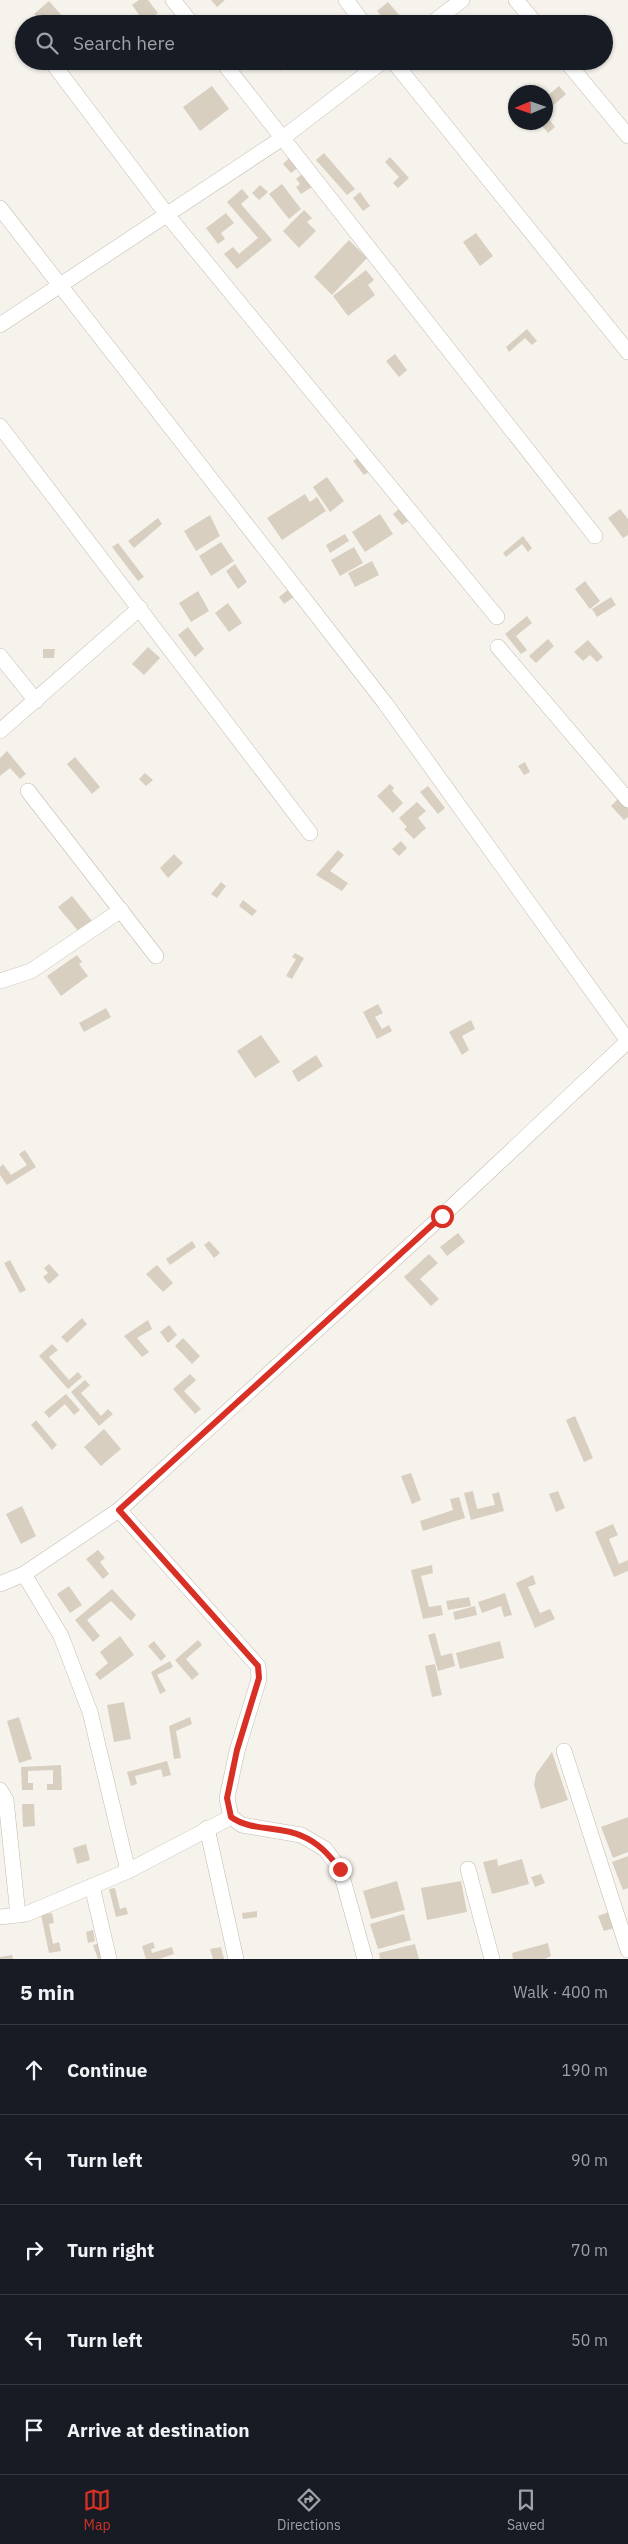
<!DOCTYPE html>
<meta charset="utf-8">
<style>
:root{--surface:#171b24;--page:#20242c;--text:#f1f3f6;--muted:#9ea1a6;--line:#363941;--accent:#d93025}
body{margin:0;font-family:"IBM Plex Sans",sans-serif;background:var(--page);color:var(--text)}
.compass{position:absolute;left:508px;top:85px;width:45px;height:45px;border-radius:50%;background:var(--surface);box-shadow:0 1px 4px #0004;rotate:268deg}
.stop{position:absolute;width:15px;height:15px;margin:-11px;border:4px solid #d93025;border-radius:50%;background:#fff}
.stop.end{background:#d93025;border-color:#fff;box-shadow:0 1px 5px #0008}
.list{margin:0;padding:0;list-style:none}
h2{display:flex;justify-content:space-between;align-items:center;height:65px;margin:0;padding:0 20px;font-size:21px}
h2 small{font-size:16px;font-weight:400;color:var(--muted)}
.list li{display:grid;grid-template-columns:32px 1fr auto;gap:15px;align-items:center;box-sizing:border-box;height:90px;padding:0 20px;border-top:1px solid var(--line)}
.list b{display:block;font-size:19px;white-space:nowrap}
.list em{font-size:16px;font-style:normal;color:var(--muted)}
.icon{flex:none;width:28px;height:28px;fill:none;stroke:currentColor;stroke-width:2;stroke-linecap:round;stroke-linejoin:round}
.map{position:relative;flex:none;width:628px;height:1959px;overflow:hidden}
.search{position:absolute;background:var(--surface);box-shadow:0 1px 4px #0004;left:15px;right:15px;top:15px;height:55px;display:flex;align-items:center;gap:12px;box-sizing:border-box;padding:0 18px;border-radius:28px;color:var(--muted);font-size:19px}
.sheet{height:515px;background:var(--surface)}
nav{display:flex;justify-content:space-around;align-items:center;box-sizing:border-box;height:70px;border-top:1px solid var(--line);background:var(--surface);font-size:14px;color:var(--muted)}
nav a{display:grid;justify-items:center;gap:2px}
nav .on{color:var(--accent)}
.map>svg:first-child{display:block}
</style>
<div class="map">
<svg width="628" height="1959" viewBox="0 0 628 1959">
<rect width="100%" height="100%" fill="#f6f3ec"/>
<g fill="#d8cfc1">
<polygon points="139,0 148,0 158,13 145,23 132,5"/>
<polygon points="211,0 225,0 217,7"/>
<polygon points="49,1 63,17 59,21 56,18 50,24 43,24 34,14"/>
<polygon points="388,2 407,24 388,24 377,11"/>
<polygon points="283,61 293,61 280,71 277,67"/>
<polygon points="212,86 229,109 200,131 183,107"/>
<polygon points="559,86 566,94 546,112 546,97"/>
<polygon points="546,115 555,127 548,133 539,122 546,122"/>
<polygon points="324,153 355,189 347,195 316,160"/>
<polygon points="390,157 409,178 398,188 393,183 399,177 385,162"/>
<polygon points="289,158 298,168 291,173 283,164"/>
<polygon points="302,174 312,187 301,194 296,187 300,184 296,179"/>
<polygon points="282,184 301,209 289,219 269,194"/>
<polygon points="260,185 268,192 259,200 252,193"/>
<polygon points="242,189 249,197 241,204 272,240 237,269 224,254 233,247 239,254 258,238 227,202"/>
<polygon points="360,192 370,206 363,211 353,198"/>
<polygon points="304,210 312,218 307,222 316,231 299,248 283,231"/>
<polygon points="226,213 234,223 221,233 225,239 218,244 206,228"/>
<polygon points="476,233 493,256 480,266 463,242"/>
<polygon points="349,240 367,258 332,295 314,277"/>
<polygon points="366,270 374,280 368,285 375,295 348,316 333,296"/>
<polygon points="527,329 537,341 532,345 525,338 509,352 506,347"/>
<polygon points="395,354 407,370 399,377 386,361"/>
<polygon points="359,457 370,471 364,475 353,461"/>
<polygon points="327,477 344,501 330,512 313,487"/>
<polygon points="305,494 310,502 317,497 326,511 282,540 267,518"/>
<polygon points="399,509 408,521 402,525 393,514"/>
<polygon points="620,509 628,519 628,535 623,538 608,518"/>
<polygon points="380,514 393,534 365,552 352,532"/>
<polygon points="210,515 220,536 196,551 184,531"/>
<polygon points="158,518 162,524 134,548 128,541"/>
<polygon points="345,534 349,541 330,553 326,545"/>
<polygon points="523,536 532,548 528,552 522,544 506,557 503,553"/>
<polygon points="221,542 234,561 211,576 199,556"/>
<polygon points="118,543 144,577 138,581 112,547"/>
<polygon points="354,547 363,563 340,576 331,560"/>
<polygon points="372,561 379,575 355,587 348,573"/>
<polygon points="235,564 247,582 238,589 226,571"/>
<polygon points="585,581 600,601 590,609 575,589"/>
<polygon points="293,586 298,594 284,604 279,597"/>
<polygon points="198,591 209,611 191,622 179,603"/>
<polygon points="611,597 616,605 597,617 592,609"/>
<polygon points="228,603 242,623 229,632 215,613"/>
<polygon points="527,616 532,623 516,636 527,650 521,654 505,634"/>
<polygon points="188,627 204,649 195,657 178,635"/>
<polygon points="548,639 554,646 536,663 529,656"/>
<polygon points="588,640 603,657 597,662 590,655 583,661 574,652"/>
<polygon points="148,647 160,658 144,675 132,664"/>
<polygon points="43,649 55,649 54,658 43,658"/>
<polygon points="7,751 26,774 20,779 10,768 0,776 0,758"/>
<polygon points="75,757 100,787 92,794 67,764"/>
<polygon points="525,762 530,772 524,775 518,766"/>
<polygon points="145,773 153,780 146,786 139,779"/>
<polygon points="390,784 394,788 392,791 403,803 393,813 377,796"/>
<polygon points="428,786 445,808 438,814 420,792"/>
<polygon points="619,798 628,807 628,817 624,820 611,806"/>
<polygon points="417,802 426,811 418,818 426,828 414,839 404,829 407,827 399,818"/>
<polygon points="401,841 407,848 399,856 392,849"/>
<polygon points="338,850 344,855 330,871 348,883 342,891 316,875"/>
<polygon points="174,854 183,863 168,878 160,868"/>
<polygon points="221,882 226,886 217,898 211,894"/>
<polygon points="72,896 92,921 79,932 58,907"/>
<polygon points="243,900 257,911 252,916 239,906"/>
<polygon points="295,953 304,958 292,979 286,976 296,959 292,957"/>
<polygon points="77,955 82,962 79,964 88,976 61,996 47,976"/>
<polygon points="378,1004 383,1013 375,1017 382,1029 389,1025 392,1031 377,1039 363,1012"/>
<polygon points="106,1008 111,1017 84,1032 79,1023"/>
<polygon points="471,1020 475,1029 462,1036 469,1050 462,1055 449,1032"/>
<polygon points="261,1035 280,1062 255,1078 237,1051"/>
<polygon points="316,1055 323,1066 298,1082 292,1071"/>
<polygon points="25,1150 36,1167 7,1185 0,1175 0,1167 3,1164 11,1175 27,1165 19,1154"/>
<polygon points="458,1233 465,1242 447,1256 440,1247"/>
<polygon points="192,1241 196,1247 170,1265 166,1259"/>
<polygon points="209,1241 220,1253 214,1258 204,1245"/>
<polygon points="429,1254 438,1263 420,1279 439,1299 431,1306 404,1277"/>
<polygon points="10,1260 26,1290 20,1293 4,1263"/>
<polygon points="49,1264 59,1275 49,1284 43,1277 48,1273 44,1268"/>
<polygon points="157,1265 173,1283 163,1292 146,1274"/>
<polygon points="82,1318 87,1324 67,1343 61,1337"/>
<polygon points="148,1320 152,1329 137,1338 149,1352 142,1357 124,1336"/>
<polygon points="169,1325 177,1335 168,1343 160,1332"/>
<polygon points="183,1338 200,1356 192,1364 175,1346"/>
<polygon points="52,1344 58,1350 49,1357 69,1380 78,1372 82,1377 68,1389 39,1356"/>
<polygon points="190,1374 196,1380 184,1391 201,1409 195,1414 173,1389"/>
<polygon points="85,1380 90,1385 81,1393 101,1416 108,1409 113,1414 99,1426 71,1392"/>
<polygon points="66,1394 80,1410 74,1415 65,1404 49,1418 44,1412"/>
<polygon points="575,1416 593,1458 584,1462 566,1420"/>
<polygon points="36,1420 57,1445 52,1450 31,1425"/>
<polygon points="104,1429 121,1449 101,1466 84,1447"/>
<polygon points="411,1473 421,1500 412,1504 401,1476"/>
<polygon points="473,1491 477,1509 495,1505 492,1494 499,1492 504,1511 471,1520 464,1493"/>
<polygon points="558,1491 565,1508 556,1512 549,1494"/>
<polygon points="459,1497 465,1518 423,1531 420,1521 453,1510 450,1499"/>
<polygon points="22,1506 36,1536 21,1544 6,1514"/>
<polygon points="613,1524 618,1535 609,1539 619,1564 628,1560 628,1571 614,1577 595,1532"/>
<polygon points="98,1550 105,1558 100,1562 109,1574 103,1579 86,1559"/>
<polygon points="432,1565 433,1573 421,1576 429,1607 441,1605 443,1615 423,1619 411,1570"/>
<polygon points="533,1575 536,1584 528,1587 540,1613 550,1609 555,1619 535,1628 516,1583"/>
<polygon points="69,1586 82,1605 70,1613 57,1594"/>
<polygon points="112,1589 136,1615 131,1621 111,1601 87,1620 100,1636 93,1642 75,1620"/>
<polygon points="505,1593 512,1615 504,1617 501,1606 482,1613 478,1602"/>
<polygon points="469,1597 471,1606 448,1610 446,1601"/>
<polygon points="475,1606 477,1615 455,1620 453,1612"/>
<polygon points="435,1633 441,1656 452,1653 455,1666 438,1671 428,1635"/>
<polygon points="120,1636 134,1655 100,1680 95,1674 108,1663 100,1652"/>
<polygon points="198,1640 202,1645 186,1659 199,1674 192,1680 175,1660"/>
<polygon points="154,1641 166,1656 161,1661 148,1646"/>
<polygon points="500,1641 504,1658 460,1669 456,1653"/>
<polygon points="170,1661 173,1667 157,1675 166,1691 160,1694 151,1672"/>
<polygon points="435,1664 442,1695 432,1697 425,1666"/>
<polygon points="124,1702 131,1739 114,1742 107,1705"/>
<polygon points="19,1717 32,1759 19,1763 7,1721"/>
<polygon points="190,1717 192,1724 176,1731 181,1758 174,1759 169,1726"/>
<polygon points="552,1752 568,1800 541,1809 534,1785 536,1774"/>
<polygon points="167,1761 171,1775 163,1777 161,1769 135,1776 137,1784 131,1786 127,1772"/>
<polygon points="61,1765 62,1790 47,1790 47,1784 53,1784 53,1770 28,1771 28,1783 33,1783 33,1790 22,1790 21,1767"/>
<polygon points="22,1804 34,1804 35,1826 23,1827"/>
<polygon points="628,1817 628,1852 613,1858 601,1827"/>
<polygon points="86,1844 90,1860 77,1864 73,1848"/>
<polygon points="628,1856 628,1888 623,1890 612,1862"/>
<polygon points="497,1859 498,1866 522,1859 529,1884 492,1894 483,1862"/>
<polygon points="541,1874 545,1883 535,1887 531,1877"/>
<polygon points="397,1881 405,1910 371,1919 363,1891"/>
<polygon points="461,1881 467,1912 427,1920 421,1888"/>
<polygon points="115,1888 120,1909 126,1907 128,1914 116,1917 109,1889"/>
<polygon points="257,1911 257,1917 243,1919 242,1913"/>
<polygon points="609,1912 614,1928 604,1931 598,1916"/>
<polygon points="52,1913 54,1923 49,1924 53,1944 59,1942 61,1951 49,1953 41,1915"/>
<polygon points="404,1914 411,1940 378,1949 370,1924"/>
<polygon points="93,1930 95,1941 88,1943 86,1932"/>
<polygon points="153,1942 155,1948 151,1949 152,1953 172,1947 174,1954 159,1959 146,1959 142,1946"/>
<polygon points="100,1943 105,1957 98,1959 93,1945"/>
<polygon points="548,1943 551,1956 545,1959 513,1959 512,1953"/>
<polygon points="415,1944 419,1959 380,1959 379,1953"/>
<polygon points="221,1947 224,1959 213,1959 210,1949"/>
<polygon points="12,1955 13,1959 0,1959 0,1957"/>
</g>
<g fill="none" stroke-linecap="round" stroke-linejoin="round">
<defs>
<g id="minor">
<polyline points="173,0 192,24"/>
<polyline points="346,0 364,24"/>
<polyline points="516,0 536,24"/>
<polyline points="431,24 462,0"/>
<polyline points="51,61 168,216 497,617"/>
<polyline points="222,61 595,536"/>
<polyline points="393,61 628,352"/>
<polyline points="566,61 628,136"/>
<polyline points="0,208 385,703 628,1041"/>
<polyline points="0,325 284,137 383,61"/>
<polyline points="0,426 310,833"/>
<polyline points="498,647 628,800"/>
<polyline points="0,656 36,701"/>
<polyline points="0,731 140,608"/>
<polyline points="28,791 156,956"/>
<polyline points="0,981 31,971 121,910"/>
<polyline points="119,1510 258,1666 259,1679 237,1751 227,1798 231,1817 242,1825 301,1835 325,1849 340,1869 365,1959"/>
<polyline points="24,1574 61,1636 90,1712 128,1871"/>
<polyline points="0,1584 24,1574 119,1510 442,1216 628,1041"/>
<polyline points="564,1751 628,1950"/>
<polyline points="0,1790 6,1800 18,1915"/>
<polyline points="207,1828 236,1959"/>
<polyline points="468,1869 492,1959"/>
<polyline points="92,1886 109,1959"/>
<polyline points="0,1917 26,1914 128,1871 231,1817"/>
</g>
</defs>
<use href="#minor" stroke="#c2bbae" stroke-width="16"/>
<use href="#minor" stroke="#fff" stroke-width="15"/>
</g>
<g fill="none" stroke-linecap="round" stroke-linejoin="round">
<path stroke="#d93025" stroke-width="6" d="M 340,1869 C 329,1855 319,1843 302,1836 C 279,1825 252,1832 231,1817 L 227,1798 L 237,1750 L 259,1678 L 258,1666 L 119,1510 L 442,1216"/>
</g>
</svg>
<svg class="compass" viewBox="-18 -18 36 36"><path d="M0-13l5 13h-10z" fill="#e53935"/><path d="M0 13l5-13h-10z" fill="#9ea1a6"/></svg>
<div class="stop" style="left:442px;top:1216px"></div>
<div class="stop end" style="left:340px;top:1869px"></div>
<div class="search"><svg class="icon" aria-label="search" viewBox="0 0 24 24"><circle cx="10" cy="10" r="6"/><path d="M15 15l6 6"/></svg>Search here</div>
</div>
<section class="sheet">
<h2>5 min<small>Walk · 400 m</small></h2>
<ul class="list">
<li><svg class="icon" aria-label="ahead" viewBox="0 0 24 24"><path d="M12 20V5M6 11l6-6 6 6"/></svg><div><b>Continue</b></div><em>190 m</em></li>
<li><svg class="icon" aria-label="left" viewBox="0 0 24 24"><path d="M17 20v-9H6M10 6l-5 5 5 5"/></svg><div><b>Turn left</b></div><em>90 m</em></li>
<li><svg class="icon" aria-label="right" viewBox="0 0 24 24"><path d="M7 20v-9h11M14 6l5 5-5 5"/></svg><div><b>Turn right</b></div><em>70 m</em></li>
<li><svg class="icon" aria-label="left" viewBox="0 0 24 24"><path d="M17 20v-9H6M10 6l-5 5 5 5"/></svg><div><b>Turn left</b></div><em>50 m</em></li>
<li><svg class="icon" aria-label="arrive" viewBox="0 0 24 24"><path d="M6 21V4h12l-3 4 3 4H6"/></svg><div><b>Arrive at destination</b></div></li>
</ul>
</section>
<nav>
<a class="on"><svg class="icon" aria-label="map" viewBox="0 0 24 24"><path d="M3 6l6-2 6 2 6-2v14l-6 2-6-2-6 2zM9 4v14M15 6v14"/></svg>Map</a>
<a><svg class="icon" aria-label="directions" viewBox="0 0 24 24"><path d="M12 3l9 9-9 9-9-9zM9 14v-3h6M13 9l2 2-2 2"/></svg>Directions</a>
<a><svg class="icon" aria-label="saved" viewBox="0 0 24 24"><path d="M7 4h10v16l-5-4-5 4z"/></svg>Saved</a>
</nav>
